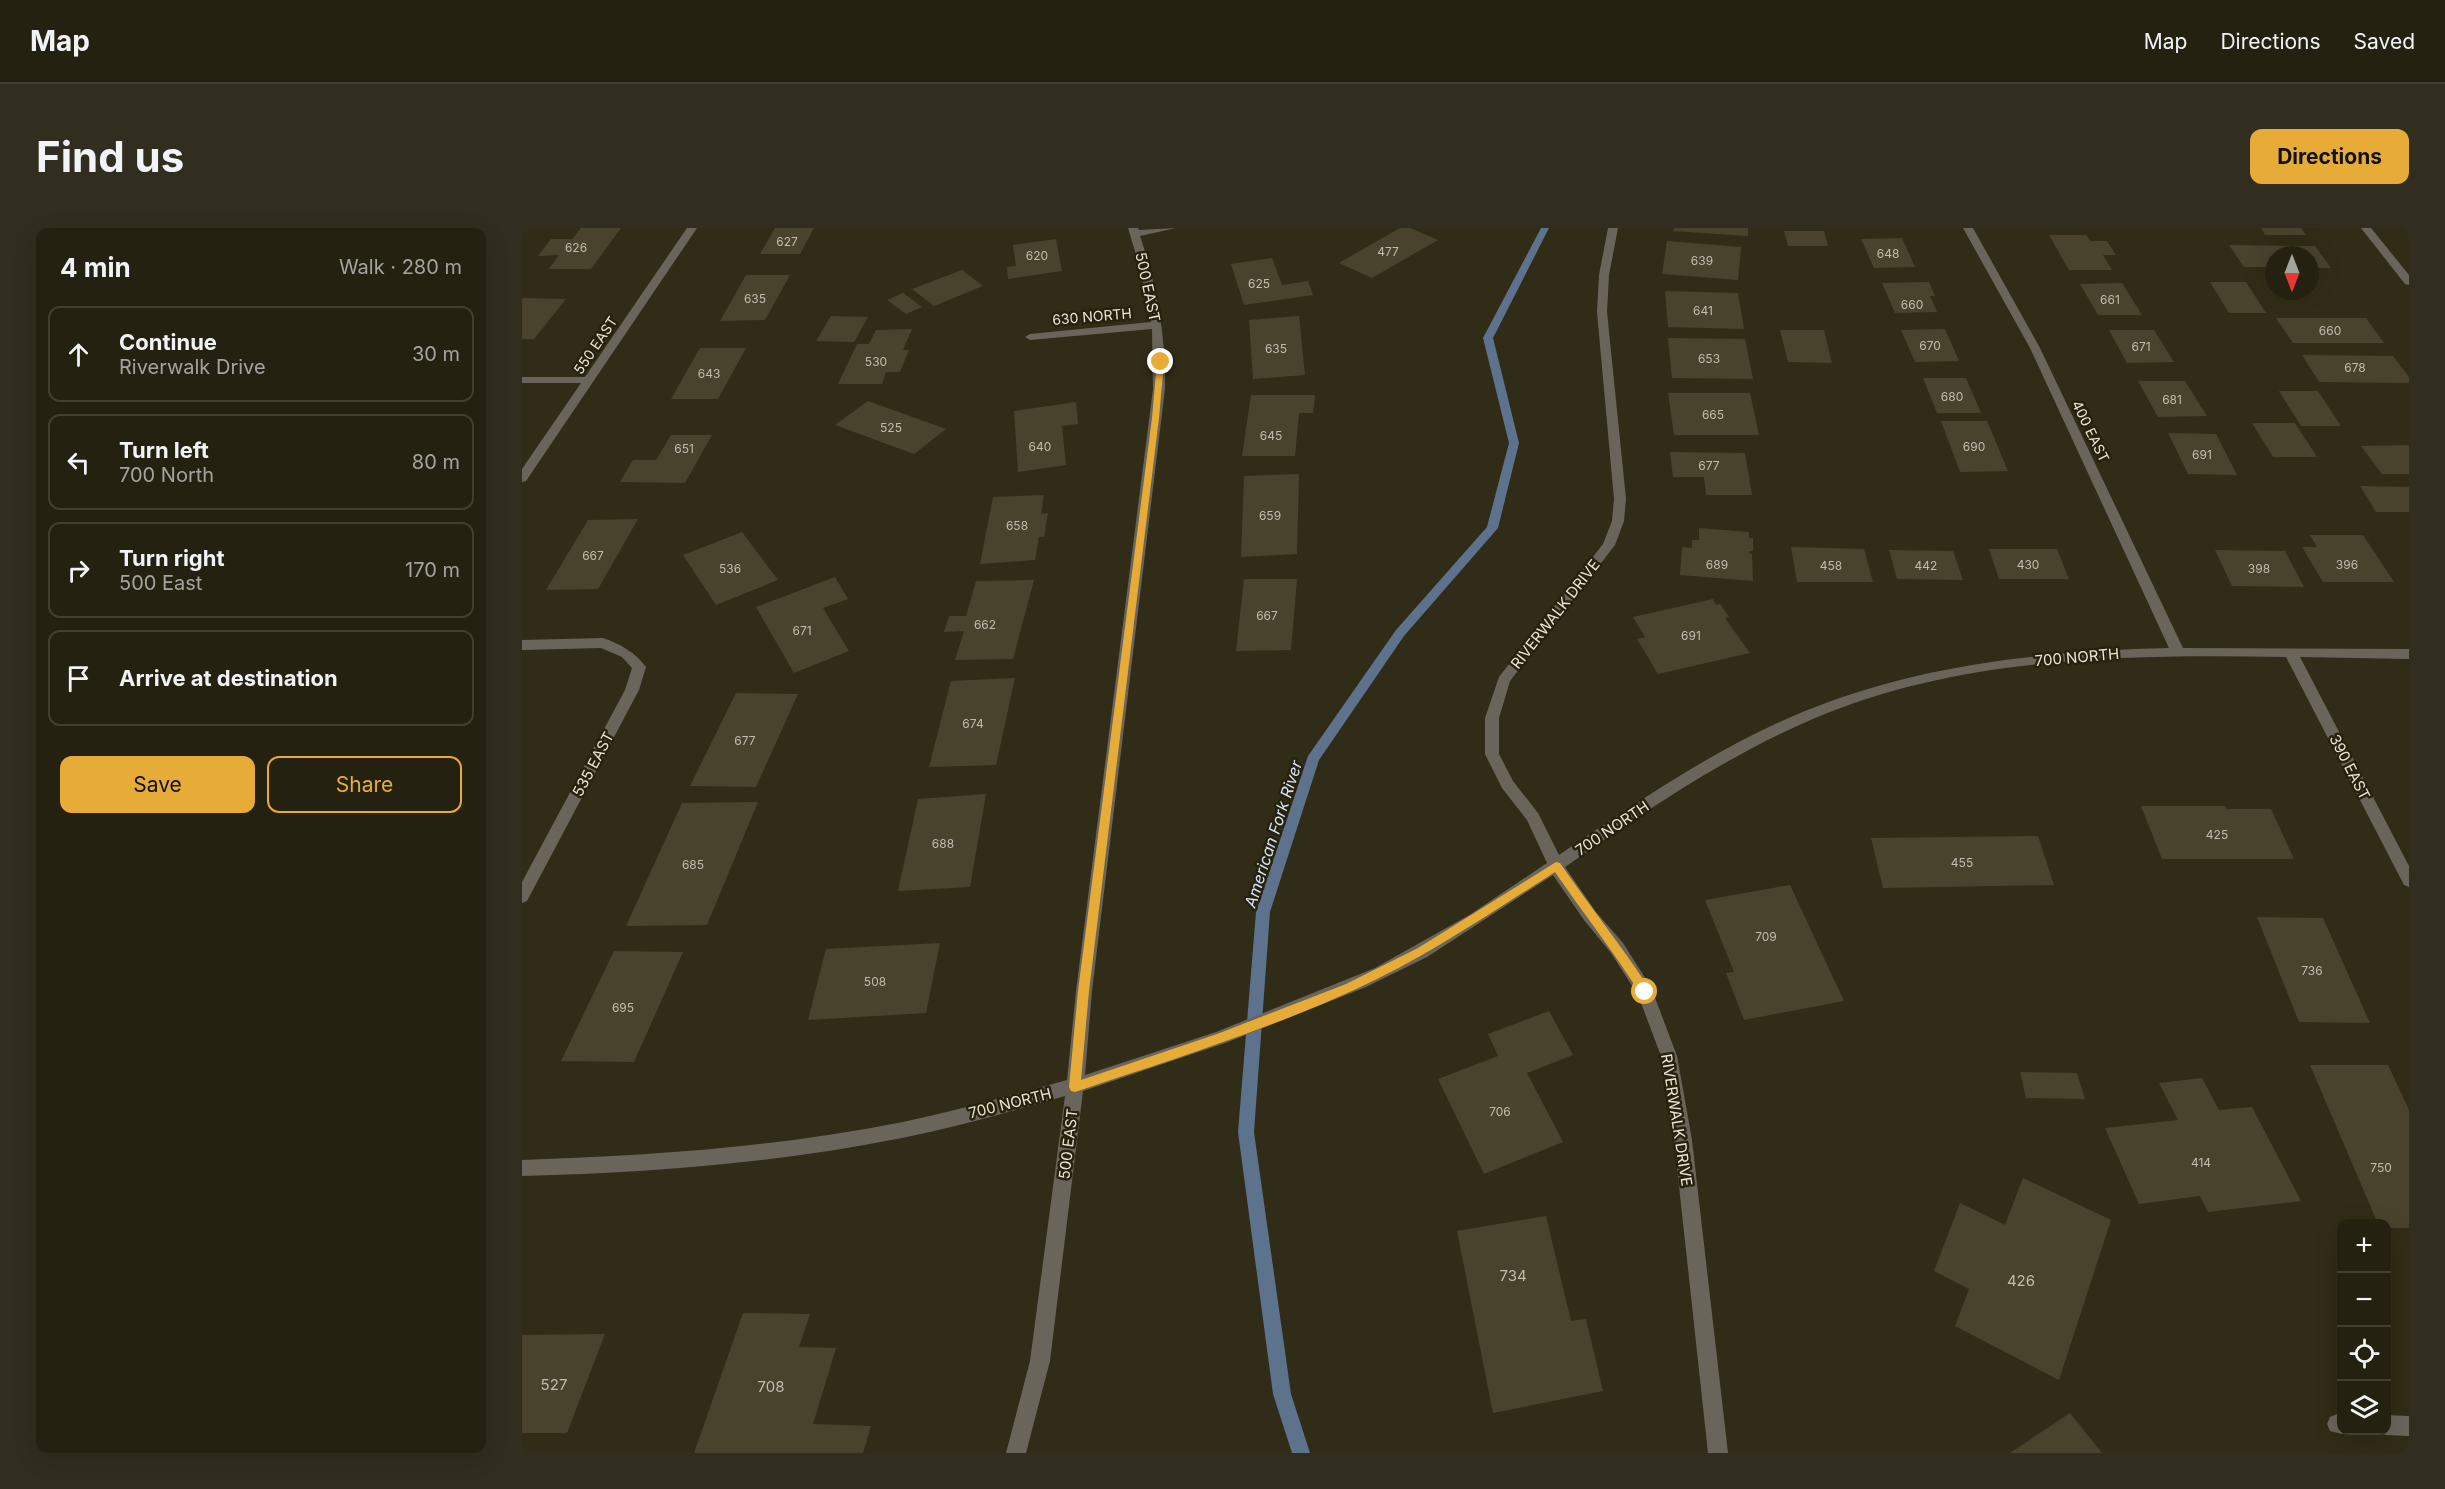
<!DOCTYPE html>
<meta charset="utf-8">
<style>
:root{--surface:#252111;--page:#312e1f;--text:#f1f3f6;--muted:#a3a39f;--line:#423e31;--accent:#e7ac37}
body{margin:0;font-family:Inter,sans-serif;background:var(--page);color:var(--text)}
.controls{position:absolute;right:18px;bottom:18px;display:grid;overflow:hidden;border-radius:12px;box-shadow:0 6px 24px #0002}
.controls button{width:54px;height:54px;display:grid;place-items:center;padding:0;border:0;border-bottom:2px solid var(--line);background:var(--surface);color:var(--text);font:30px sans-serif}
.compass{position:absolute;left:1743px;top:18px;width:54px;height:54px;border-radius:50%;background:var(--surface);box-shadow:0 6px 24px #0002;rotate:180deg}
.stop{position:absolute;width:18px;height:18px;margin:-14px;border:4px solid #e7ac37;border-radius:50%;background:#fff}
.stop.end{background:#e7ac37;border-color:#fff;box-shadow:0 2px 6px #0008}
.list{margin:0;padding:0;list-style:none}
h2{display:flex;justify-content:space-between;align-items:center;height:78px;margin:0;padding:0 24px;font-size:26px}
h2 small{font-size:20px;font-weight:400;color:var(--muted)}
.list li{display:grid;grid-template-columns:39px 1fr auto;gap:18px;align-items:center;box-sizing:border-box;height:96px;margin:0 12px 12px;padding:0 12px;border:2px solid var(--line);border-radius:12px}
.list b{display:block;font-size:22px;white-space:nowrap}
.list p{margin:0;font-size:20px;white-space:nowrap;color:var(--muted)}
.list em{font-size:20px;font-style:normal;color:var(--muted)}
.actions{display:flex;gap:12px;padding:18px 24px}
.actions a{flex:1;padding:14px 0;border:2px solid var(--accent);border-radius:12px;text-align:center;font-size:21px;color:var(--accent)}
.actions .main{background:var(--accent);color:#111}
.icon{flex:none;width:33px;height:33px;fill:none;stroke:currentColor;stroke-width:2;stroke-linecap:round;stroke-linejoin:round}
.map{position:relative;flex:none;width:1887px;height:1225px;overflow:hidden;border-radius:12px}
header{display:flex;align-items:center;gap:36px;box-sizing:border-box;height:84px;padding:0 30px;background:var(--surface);border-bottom:2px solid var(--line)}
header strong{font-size:28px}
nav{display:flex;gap:33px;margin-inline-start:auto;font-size:21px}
.intro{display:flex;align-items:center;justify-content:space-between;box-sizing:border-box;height:144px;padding:0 36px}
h1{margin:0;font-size:42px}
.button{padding:15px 27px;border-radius:12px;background:var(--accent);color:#111;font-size:21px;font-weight:700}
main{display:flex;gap:36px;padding:0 36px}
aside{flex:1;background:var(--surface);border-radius:12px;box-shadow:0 6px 24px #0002}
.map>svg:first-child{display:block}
</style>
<header>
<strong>Map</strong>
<nav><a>Map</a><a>Directions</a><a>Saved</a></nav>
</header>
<div class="intro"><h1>Find us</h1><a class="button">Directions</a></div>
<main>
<aside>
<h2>4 min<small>Walk · 280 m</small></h2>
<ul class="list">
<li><svg class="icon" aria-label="ahead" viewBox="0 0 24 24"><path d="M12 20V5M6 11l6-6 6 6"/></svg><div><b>Continue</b><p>Riverwalk Drive</p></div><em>30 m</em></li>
<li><svg class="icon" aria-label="left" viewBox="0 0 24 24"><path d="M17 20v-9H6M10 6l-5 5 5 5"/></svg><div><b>Turn left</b><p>700 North</p></div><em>80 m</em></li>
<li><svg class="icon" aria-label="right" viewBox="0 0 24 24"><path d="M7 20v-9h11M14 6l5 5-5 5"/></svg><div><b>Turn right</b><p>500 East</p></div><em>170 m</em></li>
<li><svg class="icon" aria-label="arrive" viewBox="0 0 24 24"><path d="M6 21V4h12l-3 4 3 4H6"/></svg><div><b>Arrive at destination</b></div></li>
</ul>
<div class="actions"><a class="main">Save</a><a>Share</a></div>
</aside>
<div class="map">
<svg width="1887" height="1225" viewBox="0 0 1887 1225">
<rect width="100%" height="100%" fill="#312c17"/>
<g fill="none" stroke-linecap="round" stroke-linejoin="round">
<polygon fill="#5d728d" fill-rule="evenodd" points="1019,0 1027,0 971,110 997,215 976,300 882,408 797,532 748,684 732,904 769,1166 788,1225 770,1225 751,1166 716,904 734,684 786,528 874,402 965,299 987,215 961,110"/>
</g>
<g fill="#49432e">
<polygon points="59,0 99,0 69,41 27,41 37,27 16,28 29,11 50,11"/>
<polygon points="253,0 292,0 278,26 238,26"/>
<polygon points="878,0 888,0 916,12 850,50 817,35"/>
<polygon points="1152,0 1226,0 1226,8 1151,3"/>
<polygon points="1739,0 1779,0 1784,7 1743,7"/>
<polygon points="1262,3 1302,3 1306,18 1266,18"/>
<polygon points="1527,7 1564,7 1568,13 1585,13 1594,27 1581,27 1590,42 1547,42"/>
<polygon points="1380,10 1393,39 1352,40 1339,11"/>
<polygon points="534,11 540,43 486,51 485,39 494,38 491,17"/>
<polygon points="1145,13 1219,19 1216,52 1140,46"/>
<polygon points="1707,17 1793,18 1809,40 1788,40 1788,27 1752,27 1752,39 1722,39"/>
<polygon points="750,30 760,57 786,53 791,67 722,77 709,36"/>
<polygon points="440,42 461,58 412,78 390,61"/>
<polygon points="224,47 268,47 243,92 198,93"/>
<polygon points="1407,54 1413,68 1408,68 1415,84 1373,85 1360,55"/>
<polygon points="1688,54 1724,54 1744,85 1707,85"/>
<polygon points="1600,55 1620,87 1576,87 1558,56"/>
<polygon points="1143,63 1216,65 1222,101 1146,99"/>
<polygon points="381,65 400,79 384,86 365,72"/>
<polygon points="0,70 44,71 12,111 0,111"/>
<polygon points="309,88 346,89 332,114 294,113"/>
<polygon points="777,88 783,147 731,151 727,92"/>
<polygon points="1754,90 1844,90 1862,115 1771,115"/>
<polygon points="390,101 381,122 387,122 378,144 364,144 360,156 316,156 335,116 347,116 354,102"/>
<polygon points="1423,101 1437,133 1393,134 1379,102"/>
<polygon points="1258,102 1302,102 1310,135 1266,134"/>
<polygon points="1587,102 1632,102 1652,134 1605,135"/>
<polygon points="1146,110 1223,111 1231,151 1150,150"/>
<polygon points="178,120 224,120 196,171 149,171"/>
<polygon points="1780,127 1871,128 1887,149 1887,155 1797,154"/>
<polygon points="1401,150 1444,150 1459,185 1415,185"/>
<polygon points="1616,153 1663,153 1685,188 1636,189"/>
<polygon points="1757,163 1796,163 1819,198 1779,198"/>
<polygon points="1146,165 1228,165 1237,207 1152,207"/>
<polygon points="729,167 793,167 791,185 777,185 773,228 720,228"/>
<polygon points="346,173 424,201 392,226 313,197"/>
<polygon points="554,174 556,196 540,198 544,237 496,244 492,183"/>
<polygon points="1419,193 1465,193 1486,243 1438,244"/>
<polygon points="1730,195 1773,195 1795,229 1751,229"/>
<polygon points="1646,205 1694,206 1715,247 1666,246"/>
<polygon points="149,207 190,207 163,255 98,254 111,232 134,232"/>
<polygon points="1887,217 1887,246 1860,246 1839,218"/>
<polygon points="1148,224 1223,225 1230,267 1184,267 1182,249 1151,249"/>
<polygon points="777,246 775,326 719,329 722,248"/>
<polygon points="1838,258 1887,259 1887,284 1854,284"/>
<polygon points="522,267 519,286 526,285 522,309 517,309 513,332 458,336 471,269"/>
<polygon points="116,291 76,361 24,362 66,292"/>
<polygon points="1177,300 1227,304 1227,310 1231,310 1231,323 1227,323 1227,325 1230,326 1231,353 1158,347 1160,319 1170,320 1170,312 1177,312"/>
<polygon points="220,304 256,352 194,377 161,327"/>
<polygon points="1788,307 1841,307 1872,354 1801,354 1780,319 1795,319"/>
<polygon points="1269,319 1342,321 1351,354 1275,354"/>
<polygon points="1467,321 1535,321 1547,351 1477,351"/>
<polygon points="1367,322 1431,323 1441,352 1375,351"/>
<polygon points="1693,322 1763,323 1782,359 1710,358"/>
<polygon points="313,349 326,371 301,380 327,423 272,445 234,379"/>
<polygon points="722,351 775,351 769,422 714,423"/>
<polygon points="512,352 491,431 433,432 442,403 422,404 427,388 444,388 454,353"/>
<polygon points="1191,371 1194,377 1198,376 1207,389 1203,390 1228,425 1136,446 1115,411 1123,409 1111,389"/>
<polygon points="493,450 474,537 407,539 429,453"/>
<polygon points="214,465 276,466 234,559 168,558"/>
<polygon points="464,566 448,659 376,663 396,571"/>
<polygon points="236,574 185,697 104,698 160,575"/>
<polygon points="1619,578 1703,578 1705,581 1749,581 1772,631 1640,631"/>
<polygon points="1516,608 1532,657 1361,660 1349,610"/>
<polygon points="1268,657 1322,773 1222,792 1204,745 1212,744 1183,672"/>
<polygon points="1735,689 1801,690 1848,795 1777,794"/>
<polygon points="418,715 404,785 286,792 304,721"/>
<polygon points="92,723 161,724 112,834 39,833"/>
<polygon points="1027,783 1051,827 1005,845 1041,914 962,946 916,851 976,828 966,806"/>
<polygon points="1788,837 1866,837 1887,882 1887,1000 1864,1000 1864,996 1856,996"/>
<polygon points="1498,844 1555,845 1563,871 1504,870"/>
<polygon points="1680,850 1697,882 1730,879 1779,973 1686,984 1678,968 1617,976 1583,900 1656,892 1637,855"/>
<polygon points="1501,950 1589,992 1537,1152 1433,1098 1447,1061 1412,1043 1438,975 1483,997"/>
<polygon points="1024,988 1049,1093 1064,1091 1081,1163 971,1185 935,1003"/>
<polygon points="221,1085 288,1086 277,1119 314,1120 291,1196 349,1198 341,1225 172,1225"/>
<polygon points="83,1106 45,1205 0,1205 0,1107"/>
<polygon points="1548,1185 1580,1225 1488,1225"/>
</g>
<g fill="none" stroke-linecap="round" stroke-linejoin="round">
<g fill="#69655b" fill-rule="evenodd">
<polygon points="165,0 175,0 4,253 0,254 0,241 59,155 0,155 0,149 63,149"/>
<path d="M 606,0 L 616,0 L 617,2 L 654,0 L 618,8 C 635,58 644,108 643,161 L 570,763 L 563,847 L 694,804 L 853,740 L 949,686 L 1025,635 L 1005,592 L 980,560 L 963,526 L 963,490 L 977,449 L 1081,316 L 1090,293 L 1092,271 L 1075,84 L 1077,47 L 1086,0 L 1096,0 L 1087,47 L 1085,84 L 1104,271 L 1102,293 L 1093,317 L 988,453 L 977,490 L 977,526 L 991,553 L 1016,585 L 1037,627 C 1115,574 1195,519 1283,483 C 1398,436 1524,423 1647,420 L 1508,120 L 1441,0 L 1451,0 L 1518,120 L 1661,420 L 1887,421 L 1887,431 L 1778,429 L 1887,638 L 1887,659 L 1882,657 L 1764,429 C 1608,426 1438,428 1291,491 C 1202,529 1122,584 1043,639 L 1074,684 L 1101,715 L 1129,759 L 1155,828 L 1170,912 L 1206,1225 L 1186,1225 L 1152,912 L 1139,828 L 1116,767 L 1089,725 L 1062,692 L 1031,647 L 905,729 L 844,759 L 706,814 L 561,863 L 528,1133 L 504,1225 L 484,1225 L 508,1133 L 543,868 C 490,883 435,899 380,910 C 255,935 127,945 0,948 L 0,932 C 127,928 256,919 381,894 C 436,882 491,867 545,852 L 554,763 L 631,161 L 630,101 L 508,112 L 503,109 L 508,106 L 629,94 L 618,40 Z"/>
<polygon points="1839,0 1849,0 1887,47 1887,57 1883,56"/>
<path d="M 81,410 C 98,416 113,424 124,439 L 117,462 L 5,673 L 0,675 L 0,654 L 103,462 L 110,440 L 100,429 L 79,420 L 0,422 L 0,412 Z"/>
<polygon points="1815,1186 1820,1186 1820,1202 1827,1203 1820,1206 1808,1203 1805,1196 1808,1189"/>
<polygon points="1864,1187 1887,1188 1887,1208 1864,1207 1857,1204 1864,1202"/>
</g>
</g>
<path fill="#e7ac37" d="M 639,132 L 642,134 L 637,190 L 567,763 L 559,852 L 695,806 L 824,756 L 896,720 L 1034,634 L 1038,635 C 1067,677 1099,717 1127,760 L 1127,767 L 1119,767 C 1092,724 1061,685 1033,644 C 967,686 903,730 832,762 C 742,803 646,833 553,864 L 549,863 L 547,859 L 556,763 L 630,190 L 635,134 Z"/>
<g text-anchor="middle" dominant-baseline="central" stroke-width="5" stroke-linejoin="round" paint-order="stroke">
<g font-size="12" fill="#c0bcae">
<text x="265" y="13">627</text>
<text x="54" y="19">626</text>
<text x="866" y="23">477</text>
<text x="1366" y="25">648</text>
<text x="515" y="27">620</text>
<text x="1180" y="32">639</text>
<text x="737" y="55">625</text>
<text x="233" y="70">635</text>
<text x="1588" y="71">661</text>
<text x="1390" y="76">660</text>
<text x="1181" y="82">641</text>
<text x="1808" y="102">660</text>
<text x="1408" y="117">670</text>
<text x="1619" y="118">671</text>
<text x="754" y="120">635</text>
<text x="1187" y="130">653</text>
<text x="354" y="133">530</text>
<text x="1833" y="139">678</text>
<text x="187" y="145">643</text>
<text x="1430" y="168">680</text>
<text x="1650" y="171">681</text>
<text x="1191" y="186">665</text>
<text x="369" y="199">525</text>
<text x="749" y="207">645</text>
<text x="518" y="218">640</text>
<text x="1452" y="218">690</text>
<text x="162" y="220">651</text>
<text x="1680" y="226">691</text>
<text x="1187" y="237">677</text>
<text x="748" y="287">659</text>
<text x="495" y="297">658</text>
<text x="71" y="327">667</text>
<text x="1195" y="336">689</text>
<text x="1506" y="336">430</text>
<text x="1825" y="336">396</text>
<text x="1309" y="337">458</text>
<text x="1404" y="337">442</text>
<text x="208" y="340">536</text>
<text x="1737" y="340">398</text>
<text x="745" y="387">667</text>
<text x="463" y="396">662</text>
<text x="280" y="402">671</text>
<text x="1169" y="407">691</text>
<text x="451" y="495">674</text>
<text x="223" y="512">677</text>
<text x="1695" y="606">425</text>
<text x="421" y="615">688</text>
<text x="1440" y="634">455</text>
<text x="171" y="636">685</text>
<text x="1244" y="708">709</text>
<text x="1790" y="742">736</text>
<text x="353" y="753">508</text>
<text x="101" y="779">695</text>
<text x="978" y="883">706</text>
<text x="1679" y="934">414</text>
<text x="1859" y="939">750</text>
</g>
<g font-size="14" fill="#e8e5d8" stroke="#27220e">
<text transform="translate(570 88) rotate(-5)">630 NORTH</text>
<text transform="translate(73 117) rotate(-56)">550 EAST</text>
<text transform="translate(1569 203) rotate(64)">400 EAST</text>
</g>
<g font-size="15" fill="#e8e5d8" stroke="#27220e">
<text transform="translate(626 59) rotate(78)">500 EAST</text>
<text transform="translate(1033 386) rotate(-52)">RIVERWALK DRIVE</text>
<text transform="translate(1555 429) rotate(-5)">700 NORTH</text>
<text transform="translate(71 536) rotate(-62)">535 EAST</text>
<text transform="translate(1828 539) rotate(63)">390 EAST</text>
<text transform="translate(1090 600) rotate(-34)">700 NORTH</text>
<text transform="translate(488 875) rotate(-14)">700 NORTH</text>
<text transform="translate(1155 892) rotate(81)">RIVERWALK DRIVE</text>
<text transform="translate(546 916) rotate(-83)">500 EAST</text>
</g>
<g font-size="15" fill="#c0bcae">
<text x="991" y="1047">734</text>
<text x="1499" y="1052">426</text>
<text x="32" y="1156">527</text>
<text x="249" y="1158">708</text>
</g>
<g font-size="16" font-style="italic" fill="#d5e4f8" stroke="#27220e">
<text transform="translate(751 606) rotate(-72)">American Fork River</text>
</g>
</g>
</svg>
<div class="controls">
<button>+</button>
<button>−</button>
<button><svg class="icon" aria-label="locate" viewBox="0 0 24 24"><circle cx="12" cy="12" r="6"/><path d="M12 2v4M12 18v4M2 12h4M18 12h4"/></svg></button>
<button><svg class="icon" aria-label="layers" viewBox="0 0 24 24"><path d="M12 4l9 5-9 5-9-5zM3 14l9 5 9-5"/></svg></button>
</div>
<svg class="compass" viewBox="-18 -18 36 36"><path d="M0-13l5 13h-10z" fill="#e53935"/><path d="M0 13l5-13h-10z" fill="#a3a39f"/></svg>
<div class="stop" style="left:1123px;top:764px"></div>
<div class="stop end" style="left:639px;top:134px"></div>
</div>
</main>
